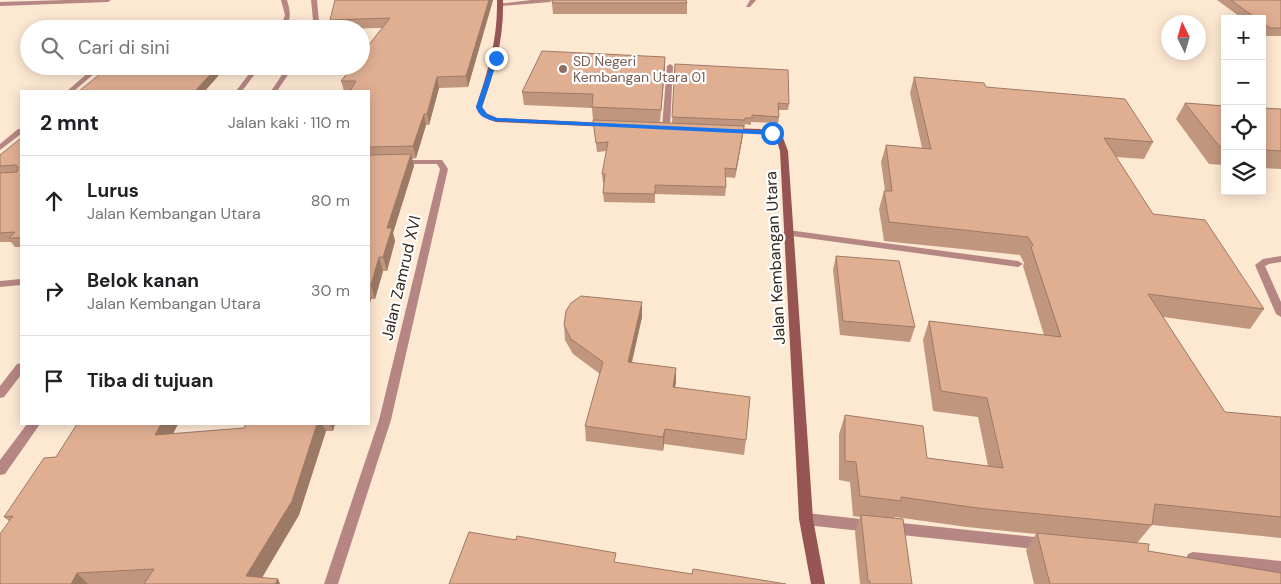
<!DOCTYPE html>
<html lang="id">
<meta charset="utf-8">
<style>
:root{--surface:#fff;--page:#f2f2f2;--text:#202124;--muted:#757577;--line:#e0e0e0}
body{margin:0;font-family:"DM Sans",sans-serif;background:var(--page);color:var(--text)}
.controls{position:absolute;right:15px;top:15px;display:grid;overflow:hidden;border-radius:0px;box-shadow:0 2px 12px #0003}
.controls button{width:45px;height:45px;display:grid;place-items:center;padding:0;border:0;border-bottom:1px solid var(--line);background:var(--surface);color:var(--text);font:25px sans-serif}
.compass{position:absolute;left:1161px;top:15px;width:45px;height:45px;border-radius:50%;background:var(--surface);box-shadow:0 2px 12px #0003;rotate:355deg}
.stop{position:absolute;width:15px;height:15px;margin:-11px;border:4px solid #1a73e8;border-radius:50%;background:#fff}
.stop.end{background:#1a73e8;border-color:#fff;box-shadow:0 1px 5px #0008}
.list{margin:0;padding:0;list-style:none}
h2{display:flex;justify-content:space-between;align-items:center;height:65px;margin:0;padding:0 20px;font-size:21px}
h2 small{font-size:16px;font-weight:400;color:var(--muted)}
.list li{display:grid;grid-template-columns:32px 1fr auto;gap:15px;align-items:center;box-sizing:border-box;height:90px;padding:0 20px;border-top:1px solid var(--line)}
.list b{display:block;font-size:19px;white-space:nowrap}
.list p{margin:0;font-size:16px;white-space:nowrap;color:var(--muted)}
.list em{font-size:16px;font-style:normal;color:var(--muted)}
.icon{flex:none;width:28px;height:28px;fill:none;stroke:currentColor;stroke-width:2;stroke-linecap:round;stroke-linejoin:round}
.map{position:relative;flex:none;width:1281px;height:584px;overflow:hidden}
.search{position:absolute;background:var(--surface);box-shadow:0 2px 12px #0003;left:20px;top:20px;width:350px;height:55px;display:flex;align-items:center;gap:12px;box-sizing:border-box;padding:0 18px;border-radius:28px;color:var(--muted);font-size:19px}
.panel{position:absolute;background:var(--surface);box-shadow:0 2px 12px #0003;left:20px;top:90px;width:350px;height:335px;border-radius:0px}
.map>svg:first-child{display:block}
</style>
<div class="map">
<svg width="1281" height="584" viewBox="0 0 1281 584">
<rect width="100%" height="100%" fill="#fde8d2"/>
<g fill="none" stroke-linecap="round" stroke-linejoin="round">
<polygon fill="#b58684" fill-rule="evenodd" points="788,230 1018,261 1023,264 1018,267 785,235 783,233"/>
<g fill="#b58684" fill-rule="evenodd">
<polygon points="66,0 111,0 108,2 0,6 0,2"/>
<path d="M 281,0 L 287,0 C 289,7 291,14 289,21 L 313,20 L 311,0 L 317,0 L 319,22 L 316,29 L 310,29 L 312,24 L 288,25 L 286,29 L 280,29 L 285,15 Z"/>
<polygon points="531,0 553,0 550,2 501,6 498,4"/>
<polygon points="750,0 756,0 750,7 746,7"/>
<polygon points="670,64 673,66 670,127 666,129 662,127 667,66"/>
<polygon points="96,66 103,66 74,91 67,91"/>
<polygon points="255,66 261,66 242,91 236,91"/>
<polygon points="288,66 294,66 277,91 271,91"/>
<polygon points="18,129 21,129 21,134 0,150 0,144"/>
<polygon points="396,160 442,160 448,169 391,420 338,584 324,584 379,420 440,169 437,164 396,164"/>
<polygon points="1281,256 1281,262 1269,264 1265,266 1281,302 1281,317 1276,314 1255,265 1263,259"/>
<polygon points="21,279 21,285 0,287 0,281"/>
<polygon points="21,363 21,375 4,397 0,398 0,386 17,364"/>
<polygon points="27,424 40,424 5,474 0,475 0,460"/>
<polygon points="806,513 870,520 875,522 877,526 875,530 870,532 806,525 801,523 799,519 801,515"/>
<polygon points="892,522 1044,538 1049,539 1051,544 1049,549 1044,550 892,534 887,532 885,528 887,524"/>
<polygon points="1193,552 1281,561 1281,575 1193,566 1188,564 1186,559 1188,554"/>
</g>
<g fill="#965452" fill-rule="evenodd">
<path d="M 497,0 L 503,0 C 504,38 495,71 482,107 L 486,113 L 497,118 L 607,123 L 611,125 L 610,127 L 496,122 C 486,119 480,116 476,107 C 488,71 498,38 497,0 Z"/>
<polygon points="728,128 760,129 782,135 788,151 813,519 825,584 811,584 799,519 780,151 776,138 759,133 731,132 728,132"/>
</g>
</g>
<g fill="#c1967e">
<polygon points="493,0 468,87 439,88 429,125 426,125 416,158 412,159 414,166 393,233 395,241 387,271 383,271 375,299 371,299 369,306 369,91 344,91 341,81 382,28 333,29 330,20"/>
<polygon points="1217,0 1281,0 1281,36 1266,36 1262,33 1262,19 1243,19"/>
<polygon points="552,3 687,3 687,14 553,14"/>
<polygon points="665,57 660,122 672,123 675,64 789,104 788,110 779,110 779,117 778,123 751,122 751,125 745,124 735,178 725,177 726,187 725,196 655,194 655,203 604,202 603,193 604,183 603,183 602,174 607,151 597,152 593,120 592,108 524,105 522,92"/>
<polygon points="914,77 986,87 1153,142 1144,159 1116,157 1153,214 1264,309 1250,329 1163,317 1225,412 1281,417 1281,538 1152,525 1137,543 1148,551 1281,584 1034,584 1026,550 1036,534 967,527 895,517 894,518 912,584 860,584 855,532 860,517 853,516 850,482 839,480 839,434 845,415 927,458 988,466 978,417 933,411 923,340 929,321 1044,335 1023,266 1024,263 1020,255 884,241 879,209 884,191 885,191 881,162 886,145 922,148 910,93"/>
<polygon points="1185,103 1225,106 1225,165 1209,164 1176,119"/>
<polygon points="1262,108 1281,109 1281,169 1262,168"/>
<polygon points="21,138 21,247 15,247 11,242 0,242 0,155"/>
<polygon points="836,256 915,327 910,342 840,335 833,270"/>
<polygon points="642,302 642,317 632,363 676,368 675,387 746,440 744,455 664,444 663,451 586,441 585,426 600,374 573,354 565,340 564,325"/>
<polygon points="77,424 178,424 173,434 244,428 246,424 335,424 333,431 326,431 299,515 262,578 278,579 280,584 0,584 9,521 4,517 56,457"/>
</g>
<g fill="#9d7a66">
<polygon points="489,0 493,0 468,87 466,76"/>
<polygon points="665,57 665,70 660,123 661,110"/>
<polygon points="218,66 227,66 205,91 195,91"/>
<polygon points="437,77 439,88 429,125 427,114"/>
<polygon points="424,114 426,125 416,158 413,146"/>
<polygon points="744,126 743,134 735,178 736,169"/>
<polygon points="411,154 414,166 393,233 395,241 387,271 383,257 387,228"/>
<polygon points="379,257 383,271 375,299 371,285"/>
<polygon points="369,293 371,299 369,306"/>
<polygon points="642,302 642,317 628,377 628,362"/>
<polygon points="676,368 676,383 672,402 673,387"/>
<polygon points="161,424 178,424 165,449 155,435"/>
<polygon points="317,424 322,424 326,431 299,515 258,584 246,576"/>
<polygon points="330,424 335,424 333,431"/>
<polygon points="665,429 664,444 663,451 663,437"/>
<polygon points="77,573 88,584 71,584"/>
<polygon points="278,579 280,584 275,584"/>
</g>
<g fill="#e0af92" stroke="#9d7a66">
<polygon points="335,0 489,0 466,76 437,77 427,114 424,114 413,146 369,147 369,91 350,91 356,81 341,81 353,66 361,66 361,55 390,18 330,20"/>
<polygon points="553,0 686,0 687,3 552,3"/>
<polygon points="1231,0 1281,0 1281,28 1270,28 1262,22 1262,19 1257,19"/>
<polygon points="542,51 665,57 661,110 592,107 593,94 522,92"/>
<polygon points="675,64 788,70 789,104 778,103 779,117 752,115 752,118 745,118 745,120 672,117"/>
<polygon points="110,66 218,66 195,91 79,91"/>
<polygon points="914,77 984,83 986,87 1125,99 1153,142 1104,138 1153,214 1205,220 1264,309 1148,294 1225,412 1281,417 1281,517 1155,504 1152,525 977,508 901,497 901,501 860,496 856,462 845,461 845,415 923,426 927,458 1003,468 987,398 941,391 929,321 1061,337 1031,247 1033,245 1028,237 889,222 884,191 892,191 886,145 931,149"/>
<polygon points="1185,103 1225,106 1225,147 1219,146"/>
<polygon points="1262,108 1281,109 1281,151 1262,150"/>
<polygon points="593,120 744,126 736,169 725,168 726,187 655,185 655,194 603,193 605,174 602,174 608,142 596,143"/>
<polygon points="21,138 21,238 9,238 15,232 0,233 0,173 17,172 18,167 16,165 0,166 0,155"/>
<polygon points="411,154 387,228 392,228 383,257 379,257 371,285 369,285 369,155"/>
<polygon points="836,256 899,261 915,327 843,321"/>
<polygon points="581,296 642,302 628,362 676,368 673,387 750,397 746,440 665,429 663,437 585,426 603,362 571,339 564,325 566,311 571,303"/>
<polygon points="77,424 161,424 155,435 244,428 246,424 317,424 292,501 246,576 278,579 275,584 144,584 154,569 77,573 71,584 0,584 0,534 13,516 4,517 44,458 56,457"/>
<polygon points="861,515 903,519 912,584 870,584 870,581 868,581"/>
<polygon points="469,532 516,540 517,536 616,553 614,562 692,574 693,569 786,584 449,584"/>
<polygon points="1037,533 1149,544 1148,551 1281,573 1281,584 1050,584"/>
</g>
<path fill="#1a73e8" d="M 496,57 L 498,58 L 482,107 L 488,115 L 497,118 L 772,131 L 775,133 L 772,135 L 494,121 C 485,118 479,117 476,107 L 493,58 Z"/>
<circle fill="#8d6e63" stroke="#fff" stroke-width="2" cx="563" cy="69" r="5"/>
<g text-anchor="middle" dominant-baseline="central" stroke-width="4.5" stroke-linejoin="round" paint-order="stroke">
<g font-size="14" fill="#785e54" stroke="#fff" text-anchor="start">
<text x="573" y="61">SD Negeri<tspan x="573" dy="16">Kembangan Utara 01</tspan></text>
</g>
<g font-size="16" fill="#33291e" stroke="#fff">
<text transform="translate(775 258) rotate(-93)">Jalan Kembangan Utara</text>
<text transform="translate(401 278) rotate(-77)">Jalan Zamrud XVI</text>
</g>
</g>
</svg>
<div class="controls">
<button>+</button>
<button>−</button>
<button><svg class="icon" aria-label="locate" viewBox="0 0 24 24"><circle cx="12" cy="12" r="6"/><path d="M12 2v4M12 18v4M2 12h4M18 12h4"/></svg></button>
<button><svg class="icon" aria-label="layers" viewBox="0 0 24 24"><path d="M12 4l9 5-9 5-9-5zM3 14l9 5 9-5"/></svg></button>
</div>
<svg class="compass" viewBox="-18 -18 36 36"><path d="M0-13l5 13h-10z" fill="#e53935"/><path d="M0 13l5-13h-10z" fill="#757577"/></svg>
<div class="stop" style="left:772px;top:133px"></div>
<div class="stop end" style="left:496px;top:58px"></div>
<div class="search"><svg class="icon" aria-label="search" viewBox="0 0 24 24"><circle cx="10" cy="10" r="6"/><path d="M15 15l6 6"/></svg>Cari di sini</div>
<section class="panel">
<h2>2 mnt<small>Jalan kaki · 110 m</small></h2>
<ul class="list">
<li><svg class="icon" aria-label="ahead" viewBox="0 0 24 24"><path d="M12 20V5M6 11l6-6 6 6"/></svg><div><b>Lurus</b><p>Jalan Kembangan Utara</p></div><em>80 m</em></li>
<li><svg class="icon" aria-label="right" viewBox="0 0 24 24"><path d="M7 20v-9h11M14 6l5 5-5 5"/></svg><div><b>Belok kanan</b><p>Jalan Kembangan Utara</p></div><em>30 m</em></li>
<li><svg class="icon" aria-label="arrive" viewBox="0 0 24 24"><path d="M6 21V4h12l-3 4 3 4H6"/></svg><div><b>Tiba di tujuan</b></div></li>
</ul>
</section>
</div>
